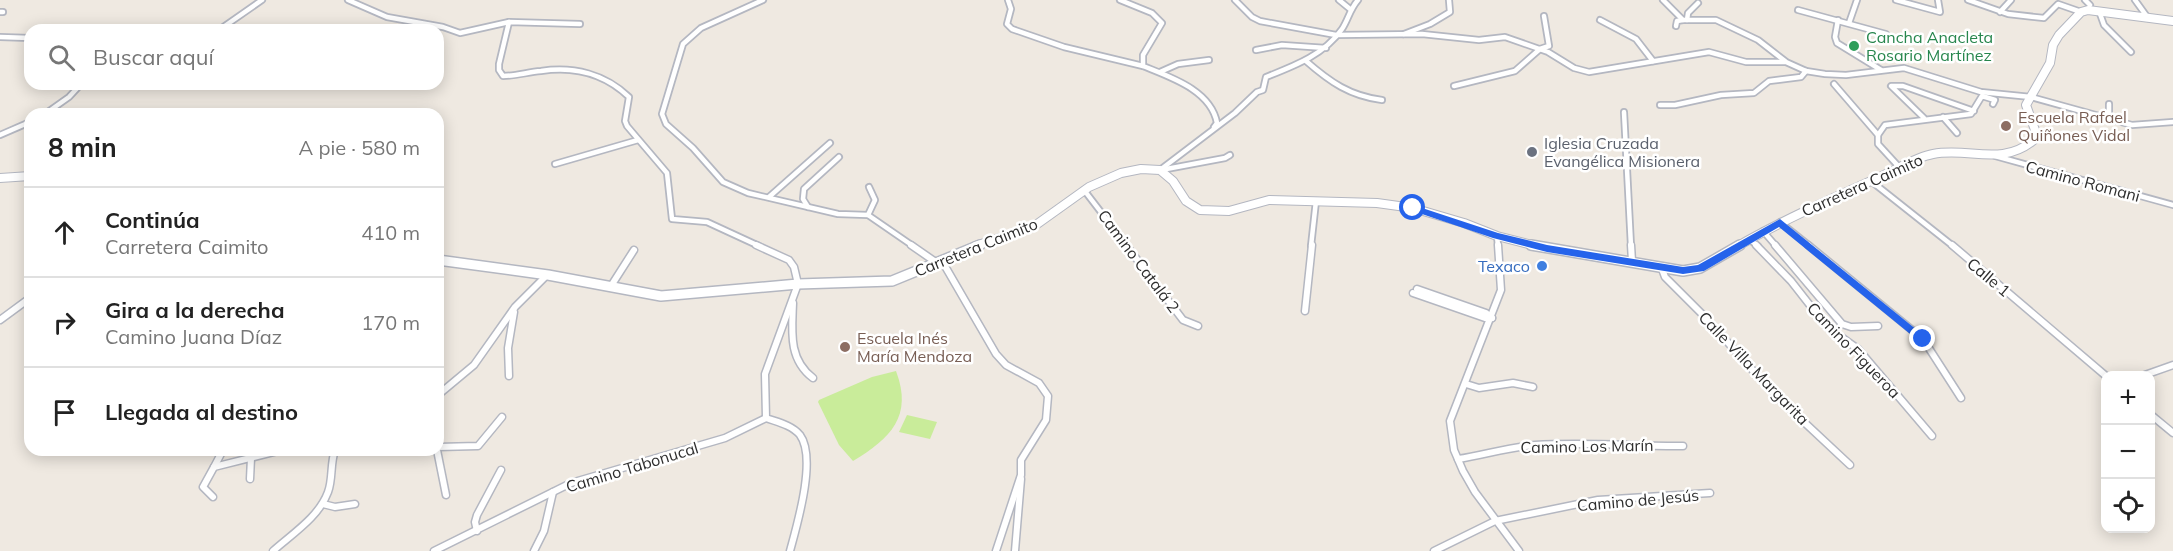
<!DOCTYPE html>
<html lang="es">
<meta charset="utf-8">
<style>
:root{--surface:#fff;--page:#f6f6f6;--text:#222;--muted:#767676;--line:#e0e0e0}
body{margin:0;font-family:Mulish,sans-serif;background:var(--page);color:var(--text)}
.controls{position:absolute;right:18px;bottom:18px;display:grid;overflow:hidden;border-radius:12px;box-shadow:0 3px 15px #0003}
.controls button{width:54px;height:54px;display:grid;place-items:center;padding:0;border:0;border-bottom:2px solid var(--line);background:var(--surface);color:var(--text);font:30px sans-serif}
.stop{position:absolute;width:18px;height:18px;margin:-14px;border:4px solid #2563eb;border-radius:50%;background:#fff}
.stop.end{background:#2563eb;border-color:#fff;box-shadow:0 2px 6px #0008}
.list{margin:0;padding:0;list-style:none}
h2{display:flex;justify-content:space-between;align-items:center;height:78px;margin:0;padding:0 24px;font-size:26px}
h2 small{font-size:20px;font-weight:400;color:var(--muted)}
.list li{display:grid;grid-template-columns:39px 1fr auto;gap:18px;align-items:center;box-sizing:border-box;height:90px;padding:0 24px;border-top:2px solid var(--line)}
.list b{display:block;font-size:22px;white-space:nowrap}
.list p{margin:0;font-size:20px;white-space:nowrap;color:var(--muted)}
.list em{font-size:20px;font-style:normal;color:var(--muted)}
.icon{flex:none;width:33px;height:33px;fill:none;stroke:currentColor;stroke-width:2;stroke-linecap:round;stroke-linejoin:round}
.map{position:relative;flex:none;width:2173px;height:551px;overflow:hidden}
.search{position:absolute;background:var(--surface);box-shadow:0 3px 15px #0003;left:24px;top:24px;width:420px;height:66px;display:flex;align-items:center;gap:15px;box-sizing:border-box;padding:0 21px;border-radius:18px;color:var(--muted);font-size:22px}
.panel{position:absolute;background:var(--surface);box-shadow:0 3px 15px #0003;left:24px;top:108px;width:420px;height:348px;border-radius:18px}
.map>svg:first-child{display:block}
</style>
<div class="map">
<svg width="2173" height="551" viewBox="0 0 2173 551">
<rect width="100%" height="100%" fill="#efe9e1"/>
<g fill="#c9ec9a">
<path d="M 896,371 C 913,416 891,438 853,461 L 839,445 L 818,402 L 819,400 L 872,377 Z"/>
<polygon points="907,415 937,422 930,439 899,432"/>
</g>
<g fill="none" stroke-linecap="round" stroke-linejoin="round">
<defs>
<g id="street-far1">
<polyline points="348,0 387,17 443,27 460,33 509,22 580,24"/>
<polyline points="763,0 701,28 683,44 662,114 666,124 693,148 723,182 748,193 838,214 868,215 913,246"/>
<polyline points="1008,0 1011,9 1007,24 1012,29 1064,47 1143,66"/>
<path d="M 1120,0 L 1152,13 L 1162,23 L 1143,55 L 1143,66 C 1170,77 1211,90 1217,123 L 1214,127"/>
<polyline points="1235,0 1252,17 1260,21 1336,35 1422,34 1479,40 1505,37 1548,52 1574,68 1589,72 1709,52 1746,62 1786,62 1806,71 1825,74 1846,75 1904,68 1981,92 2031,97 2132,125 2173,122"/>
<polyline points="1339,0 1350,9"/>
<polyline points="1663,0 1683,20 1716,20 1758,40 1785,61"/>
<polyline points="1896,0 1940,12 1938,0"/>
<polyline points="1968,0 2008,14 2044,18 2058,4 2081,12"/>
<polyline points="2085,0 2090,5"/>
<polyline points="2135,0 2148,18"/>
<polyline points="1798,10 1886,34 1890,39"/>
<polyline points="2099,11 2104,25 2131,52"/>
<polyline points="0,12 3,12"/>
<polyline points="2000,12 2011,0"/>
<polyline points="1600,20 1636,39 1653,61"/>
<polyline points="1687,20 1688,13 1698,3"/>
<polyline points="1838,20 1835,37 1837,43 1881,70"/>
<path d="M 509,22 L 499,64 L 499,70 L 503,76 C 516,76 528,72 541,71 C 574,66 605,74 629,97 L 625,121 L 627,126 L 667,173 L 672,219 L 707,222 L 759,246"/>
<polyline points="1849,23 1857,0"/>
<polyline points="1676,26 1677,21 1683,20"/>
<polyline points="219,30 262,0"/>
<polyline points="1404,34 1430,24 1450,12 1449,0"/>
<polyline points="0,37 30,38"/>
<polyline points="1256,50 1282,45 1326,48"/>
<path d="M 1306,61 C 1330,82 1350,96 1382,100"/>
<polyline points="1160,72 1178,64 1209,60"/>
<polyline points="1834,84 1878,135 1878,144 1900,168"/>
<polyline points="1454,86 1515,71 1540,49 1549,46 1544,16"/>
<polyline points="2109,104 2109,119"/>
<polyline points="1660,105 1675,105 1721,95 1754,93 1769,81 1801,77 1806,71"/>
<polyline points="1624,112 1631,246"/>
<polyline points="45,114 69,97 81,84"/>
<polyline points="1943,117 1957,133"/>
<polyline points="1924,118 1891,86 1903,86 1974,111"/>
<polyline points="0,135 30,122"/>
<polyline points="1878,135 1885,125 1971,114 1982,96 1995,100 1993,104"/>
<polyline points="1995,156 2173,205"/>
<polyline points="555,164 638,140"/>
<path d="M 1160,170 L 1235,113 L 1257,92 L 1263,90 L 1266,77 C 1294,66 1324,55 1342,29 C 1348,20 1350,9 1358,0"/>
<polyline points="1161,170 1225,158 1230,155"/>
<polyline points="1871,181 1953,246"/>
<polyline points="1084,190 1127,246"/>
<polyline points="769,197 830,143"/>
<polyline points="808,207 803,199 804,189 839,157"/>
<polyline points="868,215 875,200 869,187"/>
<polyline points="1780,222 1810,246"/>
<polyline points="1763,231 1776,246"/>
<polyline points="1497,236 1498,246"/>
<polyline points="1750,240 1758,246"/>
<polyline points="1311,246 1316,201"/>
</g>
<g id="street">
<path d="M 756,245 L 789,260 L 794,267 L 798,284 L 765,374 L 766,418 C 777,422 792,425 800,435 C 817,458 797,525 790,551"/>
<polyline points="911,245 937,263"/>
<polyline points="1126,245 1183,320 1198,326"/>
<polyline points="1498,245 1501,290 1450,421 1454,450 1463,471 1475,492 1519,551"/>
<polyline points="1631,245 1632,261"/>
<polyline points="1756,245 1791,281 1827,327 1858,349 1932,436"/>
<polyline points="1775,245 1842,324 1851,327 1878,326"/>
<polyline points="1808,245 1923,339 1961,398"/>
<polyline points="1952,245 2106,376"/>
<polyline points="942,261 996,354 1006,365 1039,383 1048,396 1046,420 1021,460 1021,475 996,551"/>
<polyline points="1662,269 1665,277 1706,318 1774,394 1850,465"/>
<polyline points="611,286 634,250"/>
<polyline points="1417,289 1486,313 1492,318"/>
<polyline points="1413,293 1485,318 1492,318"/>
<path d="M 793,303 C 792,331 788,359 813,378"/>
<polyline points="1305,311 1312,245"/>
<polyline points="0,320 30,298"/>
<polyline points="509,376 508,348 514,312"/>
<polyline points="2142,376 2173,365"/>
<polyline points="1466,384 1479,388 1513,383 1533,387"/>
<polyline points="438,395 474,365 515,307 546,276"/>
<polyline points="2150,414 2173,433"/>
<polyline points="438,447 478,446 502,417"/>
<polyline points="437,450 446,495"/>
<path d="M 1458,459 C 1484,455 1509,447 1535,445 C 1584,442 1634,446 1683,446"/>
<polyline points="214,467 223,450"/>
<polyline points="250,479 251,458"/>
<polyline points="213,497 203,487 214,467 282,450"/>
<polyline points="323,504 335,507 355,504"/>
<polyline points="477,531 475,522 477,515 501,470"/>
<path d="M 273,551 C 292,534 319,517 328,492 C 333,479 330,464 335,450"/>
<polyline points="434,551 571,483 725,438 766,418"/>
<polyline points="534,551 544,531 553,492"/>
<polyline points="1015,551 1021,479"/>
<polyline points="1434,551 1495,521 1598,500 1710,493"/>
</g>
<g id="secondary-far1">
<polyline points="0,178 30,176"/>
<polyline points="975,246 1033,227 1089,187 1121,173 1141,169 1160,170 1173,181 1186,201 1200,210 1229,211 1269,200 1377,203 1413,208 1464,223 1497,236 1536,246"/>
<path d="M 1738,246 C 1785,219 1833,198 1882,176 C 1898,169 1916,157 1933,154 C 1970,147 2001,167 2034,140 L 2035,130 L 2026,105 L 2050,63 L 2053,45 L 2059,35 L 2081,12 L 2088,10 L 2173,21"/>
</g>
<g id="secondary">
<polyline points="1531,245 1683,271 1700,268 1740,245"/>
<polyline points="438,260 548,275 661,296 798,284 892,281 980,245"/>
</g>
</defs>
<use href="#street-far1" stroke="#b4b7c1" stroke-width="8"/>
<use href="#street" stroke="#b4b7c1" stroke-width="9"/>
<use href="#secondary-far1" stroke="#b4b7c1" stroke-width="10"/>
<use href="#secondary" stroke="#b4b7c1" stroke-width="12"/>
<use href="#street-far1" stroke="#fff" stroke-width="4.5"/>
<use href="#street" stroke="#fff" stroke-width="6"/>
<use href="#secondary-far1" stroke="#fff" stroke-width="8"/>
<use href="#secondary" stroke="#fff" stroke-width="9"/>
</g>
<polygon fill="#2563eb" points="1413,205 1498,233 1547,245 1683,267 1698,265 1780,219 1928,339 1927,342 1920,342 1779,227 1704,271 1683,274 1547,252 1493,238 1410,210 1410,206"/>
<circle fill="#2e9e5b" stroke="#fff" stroke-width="2" cx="1854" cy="46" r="6"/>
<g fill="#8d6e63" stroke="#fff" stroke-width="2">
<circle cx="2006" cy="126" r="6"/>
<circle cx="845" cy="347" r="6"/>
</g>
<circle fill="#6b7280" stroke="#fff" stroke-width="2" cx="1532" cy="152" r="6"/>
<circle fill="#3f7fe0" stroke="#fff" stroke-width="2" cx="1542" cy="266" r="6"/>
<g text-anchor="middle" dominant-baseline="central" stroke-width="5" stroke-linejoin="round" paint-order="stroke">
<g font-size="16" fill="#27864d" stroke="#fff" text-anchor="start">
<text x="1866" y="37">Cancha Anacleta<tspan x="1866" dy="18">Rosario Martínez</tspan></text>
</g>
<g font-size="16" fill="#785e54" stroke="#fff" text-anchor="start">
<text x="2018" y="117">Escuela Rafael<tspan x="2018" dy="18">Quiñones Vidal</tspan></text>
<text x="857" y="338">Escuela Inés<tspan x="857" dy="18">María Mendoza</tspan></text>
</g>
<g font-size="16" fill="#5b616d" stroke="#fff" text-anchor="start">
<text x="1544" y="143">Iglesia Cruzada<tspan x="1544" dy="18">Evangélica Misionera</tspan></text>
</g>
<g font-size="16" fill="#2e2e2e" stroke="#fff">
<text transform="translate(2083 181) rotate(15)">Camino Romani</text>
<text transform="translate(1862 185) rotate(-24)">Carretera Caimito</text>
<text transform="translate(976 247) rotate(-22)">Carretera Caimito</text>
<text transform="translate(1139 261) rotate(53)">Camino Catalá 2</text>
<text transform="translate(1989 277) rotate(40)">Calle 1</text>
<text transform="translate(1854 350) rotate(46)">Camino Figueroa</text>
<text transform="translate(1754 368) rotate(46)">Calle Villa Margarita</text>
<text transform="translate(1587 446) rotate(-1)">Camino Los Marín</text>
<text transform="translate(632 467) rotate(-17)">Camino Tabonucal</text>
<text transform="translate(1638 500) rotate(-5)">Camino de Jesús</text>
</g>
<g font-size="16" fill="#366cbe" stroke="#fff" text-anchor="end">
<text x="1530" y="266">Texaco</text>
</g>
</g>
</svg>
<div class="controls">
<button>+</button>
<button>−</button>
<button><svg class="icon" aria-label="locate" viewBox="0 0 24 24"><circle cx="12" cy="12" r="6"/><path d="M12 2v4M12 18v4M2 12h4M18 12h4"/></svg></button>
</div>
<div class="stop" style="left:1413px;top:208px"></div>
<div class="stop end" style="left:1923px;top:339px"></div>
<div class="search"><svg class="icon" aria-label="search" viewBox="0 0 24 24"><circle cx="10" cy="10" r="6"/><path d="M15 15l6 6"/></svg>Buscar aquí</div>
<section class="panel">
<h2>8 min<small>A pie · 580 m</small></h2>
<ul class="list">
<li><svg class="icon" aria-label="ahead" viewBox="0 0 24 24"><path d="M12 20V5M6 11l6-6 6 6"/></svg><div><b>Continúa</b><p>Carretera Caimito</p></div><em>410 m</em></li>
<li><svg class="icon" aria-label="right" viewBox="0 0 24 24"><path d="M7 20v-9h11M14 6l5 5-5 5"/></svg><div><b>Gira a la derecha</b><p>Camino Juana Díaz</p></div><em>170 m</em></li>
<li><svg class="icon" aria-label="arrive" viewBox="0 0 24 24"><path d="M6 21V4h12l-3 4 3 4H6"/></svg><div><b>Llegada al destino</b></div></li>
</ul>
</section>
</div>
